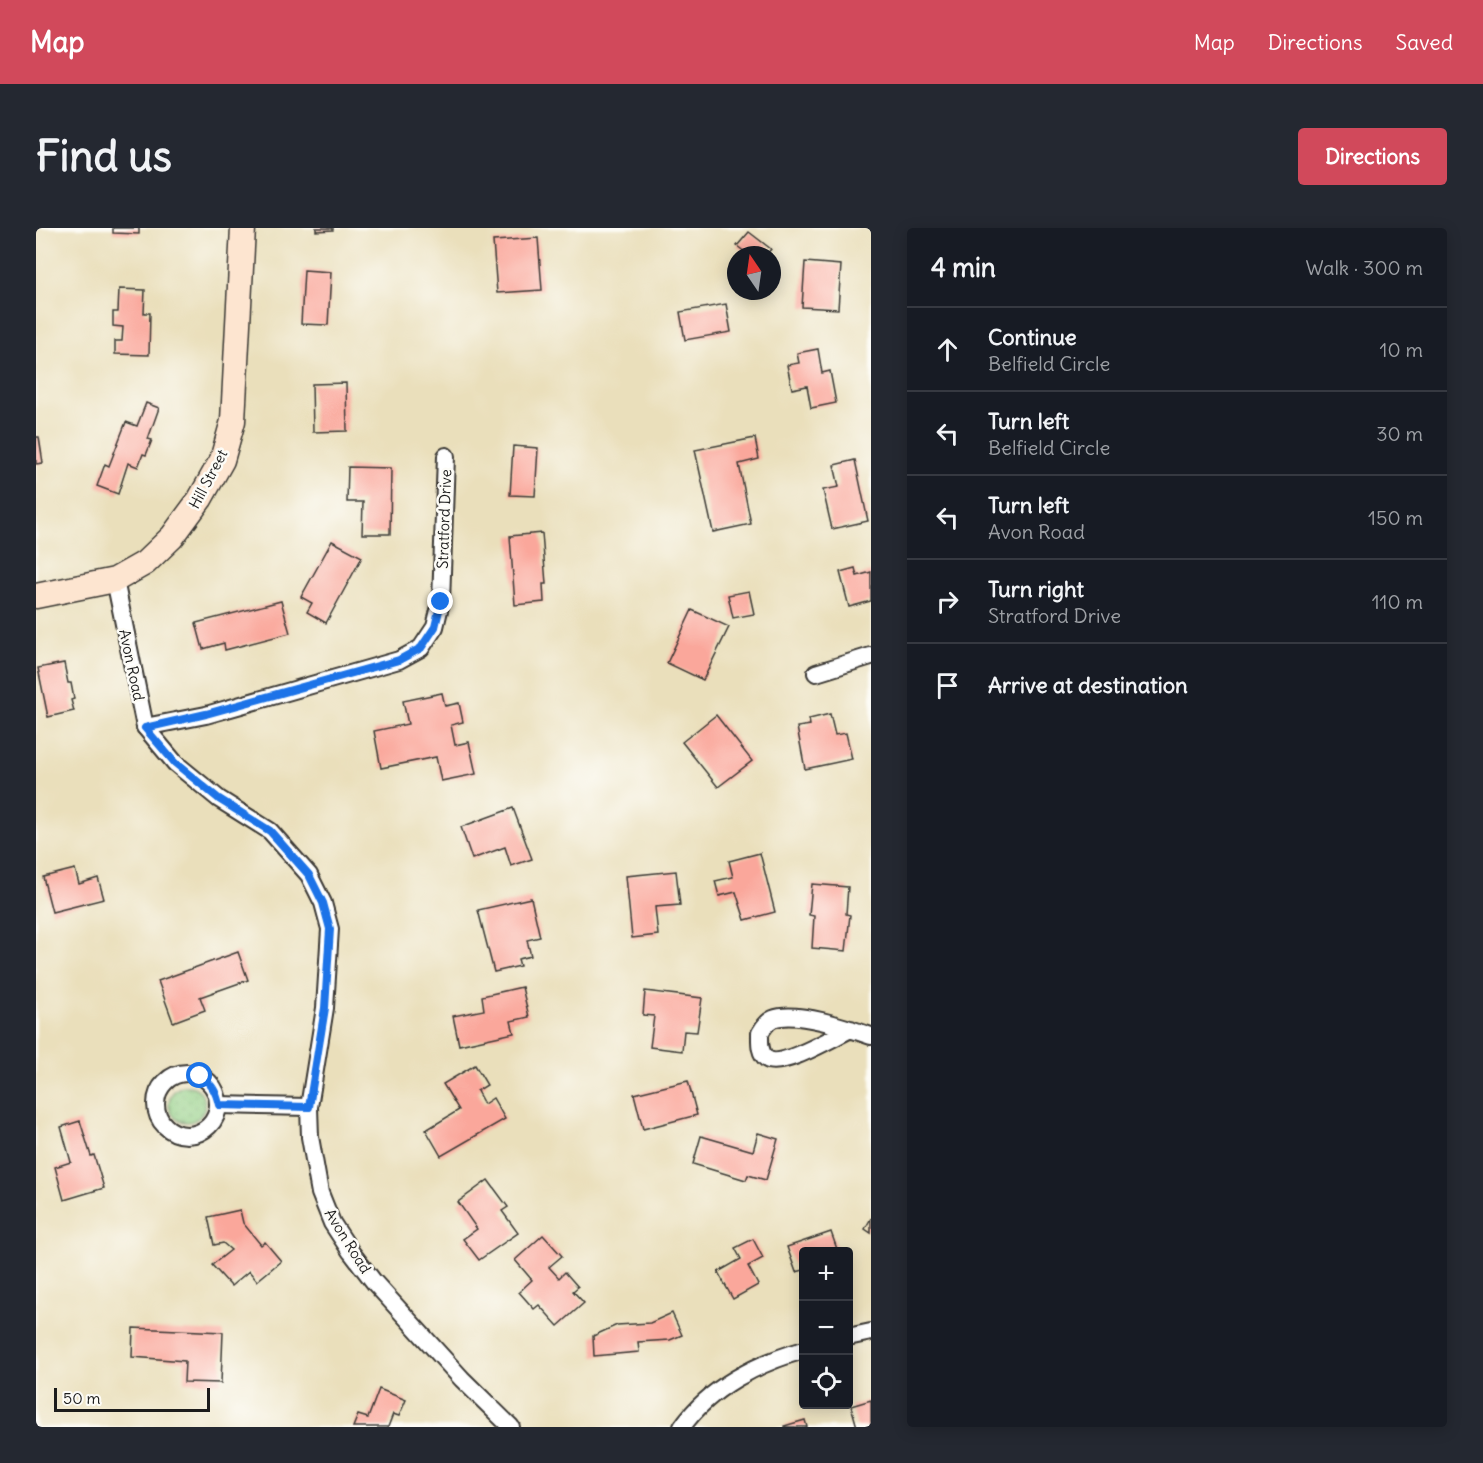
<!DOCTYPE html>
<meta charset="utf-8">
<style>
:root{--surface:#171b24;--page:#242831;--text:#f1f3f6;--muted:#9ea1a6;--line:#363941;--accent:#d1495b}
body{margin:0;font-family:Delius,sans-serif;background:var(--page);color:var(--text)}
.controls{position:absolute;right:18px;bottom:18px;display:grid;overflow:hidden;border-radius:6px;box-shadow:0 3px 15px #0003}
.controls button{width:54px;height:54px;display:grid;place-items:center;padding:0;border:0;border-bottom:2px solid var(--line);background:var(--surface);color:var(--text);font:30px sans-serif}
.compass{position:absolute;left:691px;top:18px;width:54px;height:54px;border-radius:50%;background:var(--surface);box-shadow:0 3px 15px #0003;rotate:347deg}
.scale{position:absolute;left:18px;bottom:15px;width:156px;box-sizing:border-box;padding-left:6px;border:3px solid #1c1c1c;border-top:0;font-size:16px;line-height:21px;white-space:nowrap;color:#1c1c1c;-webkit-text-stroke:4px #fdfcf7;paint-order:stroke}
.stop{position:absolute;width:18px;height:18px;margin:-14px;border:4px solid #1a73e8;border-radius:50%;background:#fff}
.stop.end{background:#1a73e8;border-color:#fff;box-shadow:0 2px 6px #0008}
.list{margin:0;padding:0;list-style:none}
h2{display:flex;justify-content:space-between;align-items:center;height:78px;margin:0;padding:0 24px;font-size:26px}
h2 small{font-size:20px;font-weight:400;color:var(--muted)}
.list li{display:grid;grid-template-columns:39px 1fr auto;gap:18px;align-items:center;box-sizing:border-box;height:84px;padding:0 24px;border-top:2px solid var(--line)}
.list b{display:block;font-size:22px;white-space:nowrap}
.list p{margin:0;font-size:20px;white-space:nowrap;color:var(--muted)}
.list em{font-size:20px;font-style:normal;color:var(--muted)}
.icon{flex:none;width:33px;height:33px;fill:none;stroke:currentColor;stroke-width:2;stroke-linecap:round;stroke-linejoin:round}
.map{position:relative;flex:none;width:835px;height:1199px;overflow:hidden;border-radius:6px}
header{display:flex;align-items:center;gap:36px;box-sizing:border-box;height:84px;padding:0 30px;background:var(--accent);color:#fff}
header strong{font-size:28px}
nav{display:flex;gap:33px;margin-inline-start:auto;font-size:21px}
.intro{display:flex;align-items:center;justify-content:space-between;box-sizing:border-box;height:144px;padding:0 36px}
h1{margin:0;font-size:42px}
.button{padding:15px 27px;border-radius:6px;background:var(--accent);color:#fff;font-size:21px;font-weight:700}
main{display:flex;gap:36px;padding:0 36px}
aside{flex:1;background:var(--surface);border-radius:6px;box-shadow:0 3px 15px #0003}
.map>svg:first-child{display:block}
</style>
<header>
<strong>Map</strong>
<nav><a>Map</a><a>Directions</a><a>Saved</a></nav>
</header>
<div class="intro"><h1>Find us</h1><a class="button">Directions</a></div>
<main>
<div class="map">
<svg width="835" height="1199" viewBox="0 0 835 1199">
<defs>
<pattern id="grass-dots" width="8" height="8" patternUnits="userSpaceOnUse" patternTransform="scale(1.5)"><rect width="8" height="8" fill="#91ce83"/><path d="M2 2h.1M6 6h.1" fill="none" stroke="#7cb071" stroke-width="1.8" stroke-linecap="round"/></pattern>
</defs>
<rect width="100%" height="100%" fill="#fdfcf7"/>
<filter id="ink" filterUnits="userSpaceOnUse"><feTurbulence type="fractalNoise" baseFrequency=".0167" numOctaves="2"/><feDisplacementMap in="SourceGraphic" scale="12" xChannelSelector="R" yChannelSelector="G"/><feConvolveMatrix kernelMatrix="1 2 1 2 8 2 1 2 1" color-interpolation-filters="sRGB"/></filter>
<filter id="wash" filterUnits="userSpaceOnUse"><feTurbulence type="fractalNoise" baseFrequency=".008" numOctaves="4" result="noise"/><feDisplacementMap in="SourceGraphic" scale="24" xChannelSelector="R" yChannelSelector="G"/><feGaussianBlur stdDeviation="1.35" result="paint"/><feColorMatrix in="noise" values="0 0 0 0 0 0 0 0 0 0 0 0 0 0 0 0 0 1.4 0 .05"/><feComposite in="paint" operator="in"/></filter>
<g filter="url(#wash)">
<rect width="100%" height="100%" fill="#eadfbb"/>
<circle fill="url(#grass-dots)" stroke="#567550" stroke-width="1.5" cx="151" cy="876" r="18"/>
<g id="blocks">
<g fill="#faa79b">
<polygon points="77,0 103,0 103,6 77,5"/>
<polygon points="280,0 297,0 297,2 280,3"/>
<polygon points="713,4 735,21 730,27 713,27 701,18"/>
<polygon points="502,10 506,62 461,65 457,13"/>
<polygon points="769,34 805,37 802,81 766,79"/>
<polygon points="268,42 295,44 292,97 265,96"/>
<polygon points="83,61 109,62 108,85 114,85 113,127 79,126 79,113 86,113 87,99 77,98 77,84 82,84"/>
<polygon points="690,76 695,104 649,112 644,84"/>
<polygon points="782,121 786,145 794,143 800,175 775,180 771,158 756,161 751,137 763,135 761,125"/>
<polygon points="310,155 311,203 277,204 276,156"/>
<polygon points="110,175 123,180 112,211 116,212 110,227 107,226 102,239 92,235 82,266 61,258 69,236 73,238 90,194 101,198"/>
<polygon points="0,209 3,209 7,235 0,236"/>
<polygon points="719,210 723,231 703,236 715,296 677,304 659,222"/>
<polygon points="477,218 502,220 499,268 474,267"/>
<polygon points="819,232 832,293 796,301 787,262 803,259 798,237"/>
<polygon points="312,239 355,240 354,306 326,306 327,274 311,274"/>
<polygon points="506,305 510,356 507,356 508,374 479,377 474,308"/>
<polygon points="296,313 326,329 290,395 271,384 276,375 265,369"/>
<polygon points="819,340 821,348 835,344 835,373 813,379 804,344"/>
<polygon points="713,363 718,386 697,390 692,367"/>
<polygon points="245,373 254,405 189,422 188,415 167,421 160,395"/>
<polygon points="656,382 693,399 667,452 631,435"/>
<polygon points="28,435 32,455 35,455 38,471 35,472 38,483 12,489 2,440"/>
<polygon points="406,465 409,478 423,475 427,494 415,497 419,517 433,514 440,546 405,553 400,529 345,540 338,503 372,496 367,473"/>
<polygon points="794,486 799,507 810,505 816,531 769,541 761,499 774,497 773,491"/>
<polygon points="680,487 716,533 682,559 646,514"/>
<polygon points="477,580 496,631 475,638 469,619 436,631 425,599"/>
<polygon points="724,625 739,684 709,692 700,664 683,668 679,653 697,649 693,633"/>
<polygon points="39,641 43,656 62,650 68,671 16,684 7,649"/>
<polygon points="640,643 644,677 619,679 622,707 596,710 590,648"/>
<polygon points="776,656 812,659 810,686 814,687 810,723 776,720 778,688 773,687"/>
<polygon points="495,670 504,709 491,712 495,728 482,731 484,738 458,744 442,682"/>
<polygon points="202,724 212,752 164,769 169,782 137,794 122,753"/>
<polygon points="486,759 493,789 475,793 478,805 423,817 417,788 448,782 446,768"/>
<polygon points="609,763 666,770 661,804 648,803 646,823 614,819 618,788 607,787"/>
<polygon points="439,837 451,857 441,863 448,876 457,870 469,891 405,928 390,902 423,882 407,856"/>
<polygon points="652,853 661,887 607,901 598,866"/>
<polygon points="44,893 55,928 58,927 68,960 28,972 19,939 35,934 25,899"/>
<polygon points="722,905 742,911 730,952 712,947 710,952 657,936 665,908 717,923"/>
<polygon points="452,952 472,979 466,983 482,1005 443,1032 427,1011 441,1001 422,974"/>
<polygon points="204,982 207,995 225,1017 229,1014 245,1033 221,1053 213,1043 195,1058 176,1037 195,1022 187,1015 178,1017 172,989"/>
<polygon points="835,990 835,1005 829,1001"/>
<polygon points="795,1004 802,1024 768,1024 768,1042 760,1044 751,1019"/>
<polygon points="507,1007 526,1028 513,1039 523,1050 529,1044 542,1059 537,1063 548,1075 522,1098 503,1077 498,1081 483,1064 496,1052 479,1032"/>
<polygon points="717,1011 727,1030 712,1038 722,1057 697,1071 682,1044 705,1031 699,1020"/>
<polygon points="636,1085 646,1107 634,1112 602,1114 603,1124 558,1128 557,1108 581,1097 614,1095"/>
<polygon points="97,1100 187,1104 185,1155 148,1154 149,1133 96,1129"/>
<polygon points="343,1161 370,1172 363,1188 357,1186 352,1199 317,1199 322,1187 332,1190"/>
<polygon points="835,1172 835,1199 821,1199 815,1178"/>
<polygon points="769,1192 771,1199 748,1199 748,1198"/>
</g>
</g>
</g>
<g filter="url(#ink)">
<use href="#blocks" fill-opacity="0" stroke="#3b3934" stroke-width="1.5"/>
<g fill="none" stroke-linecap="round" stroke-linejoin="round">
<defs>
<g id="street">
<polyline points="79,352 109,499 139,535 183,571 234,603 273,647 287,675 294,701 289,780 273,879 274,909 284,965 296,995 315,1024 338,1054 426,1151 475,1199"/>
<polyline points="780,445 835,428"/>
<polyline points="109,499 170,487 363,432 385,420 399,399 405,374 410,228"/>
<path d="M 815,801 C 799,808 745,841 731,831 C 723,825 724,814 724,805 C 727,800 732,793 737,791 C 760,782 812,800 835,808"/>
<circle cx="151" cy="876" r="31"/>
<polyline points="182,877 273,879"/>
<polyline points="812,1109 835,1104"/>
<path d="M 646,1199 C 674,1159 722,1135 768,1122"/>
</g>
<polyline id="secondary" points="0,368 79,352 109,335 136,309 164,271 186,232 197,193 207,0"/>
</defs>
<use href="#street" stroke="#3b3934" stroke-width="20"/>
<use href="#secondary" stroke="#3b3934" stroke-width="27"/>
<use href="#street" stroke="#fff" stroke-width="16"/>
<use href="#secondary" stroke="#fde5d0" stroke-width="24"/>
</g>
</g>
<g fill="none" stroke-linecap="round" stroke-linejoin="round" filter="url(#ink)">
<path stroke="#1a73e8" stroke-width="8" d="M 164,848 C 176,856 180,863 183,877 L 273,879 L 289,780 L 294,701 L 287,675 L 273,647 L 234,603 L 183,571 L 139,535 L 109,500 L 170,486 L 363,432 L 385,420 L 399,399 L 405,374"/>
</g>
<g text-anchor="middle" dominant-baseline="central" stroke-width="5" stroke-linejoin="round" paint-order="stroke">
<g font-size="15" fill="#1c1c1c" stroke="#fdfcf7">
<text transform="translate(172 251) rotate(-62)">Hill Street</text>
<text transform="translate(408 291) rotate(-88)">Stratford Drive</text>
<text transform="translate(96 437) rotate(78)">Avon Road</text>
<text transform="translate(312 1013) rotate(58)">Avon Road</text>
</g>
</g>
</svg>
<div class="controls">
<button>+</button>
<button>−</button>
<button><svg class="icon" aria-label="locate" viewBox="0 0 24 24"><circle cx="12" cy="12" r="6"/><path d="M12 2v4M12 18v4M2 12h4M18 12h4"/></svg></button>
</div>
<svg class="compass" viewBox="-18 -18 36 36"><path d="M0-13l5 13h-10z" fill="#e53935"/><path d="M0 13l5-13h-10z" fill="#9ea1a6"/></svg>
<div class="scale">50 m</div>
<div class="stop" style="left:164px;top:848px"></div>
<div class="stop end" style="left:405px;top:374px"></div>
</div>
<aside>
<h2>4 min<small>Walk · 300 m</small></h2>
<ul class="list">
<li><svg class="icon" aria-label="ahead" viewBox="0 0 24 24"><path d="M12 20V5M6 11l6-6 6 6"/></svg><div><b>Continue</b><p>Belfield Circle</p></div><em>10 m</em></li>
<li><svg class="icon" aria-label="left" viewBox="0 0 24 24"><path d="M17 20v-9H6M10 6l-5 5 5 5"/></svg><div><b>Turn left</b><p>Belfield Circle</p></div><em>30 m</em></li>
<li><svg class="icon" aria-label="left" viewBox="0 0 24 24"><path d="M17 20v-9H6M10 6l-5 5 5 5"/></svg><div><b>Turn left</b><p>Avon Road</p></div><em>150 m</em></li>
<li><svg class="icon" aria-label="right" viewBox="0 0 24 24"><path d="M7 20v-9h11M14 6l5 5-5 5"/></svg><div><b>Turn right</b><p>Stratford Drive</p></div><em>110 m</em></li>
<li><svg class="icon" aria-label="arrive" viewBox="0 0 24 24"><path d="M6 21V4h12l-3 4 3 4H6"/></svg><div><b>Arrive at destination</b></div></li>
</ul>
</aside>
</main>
